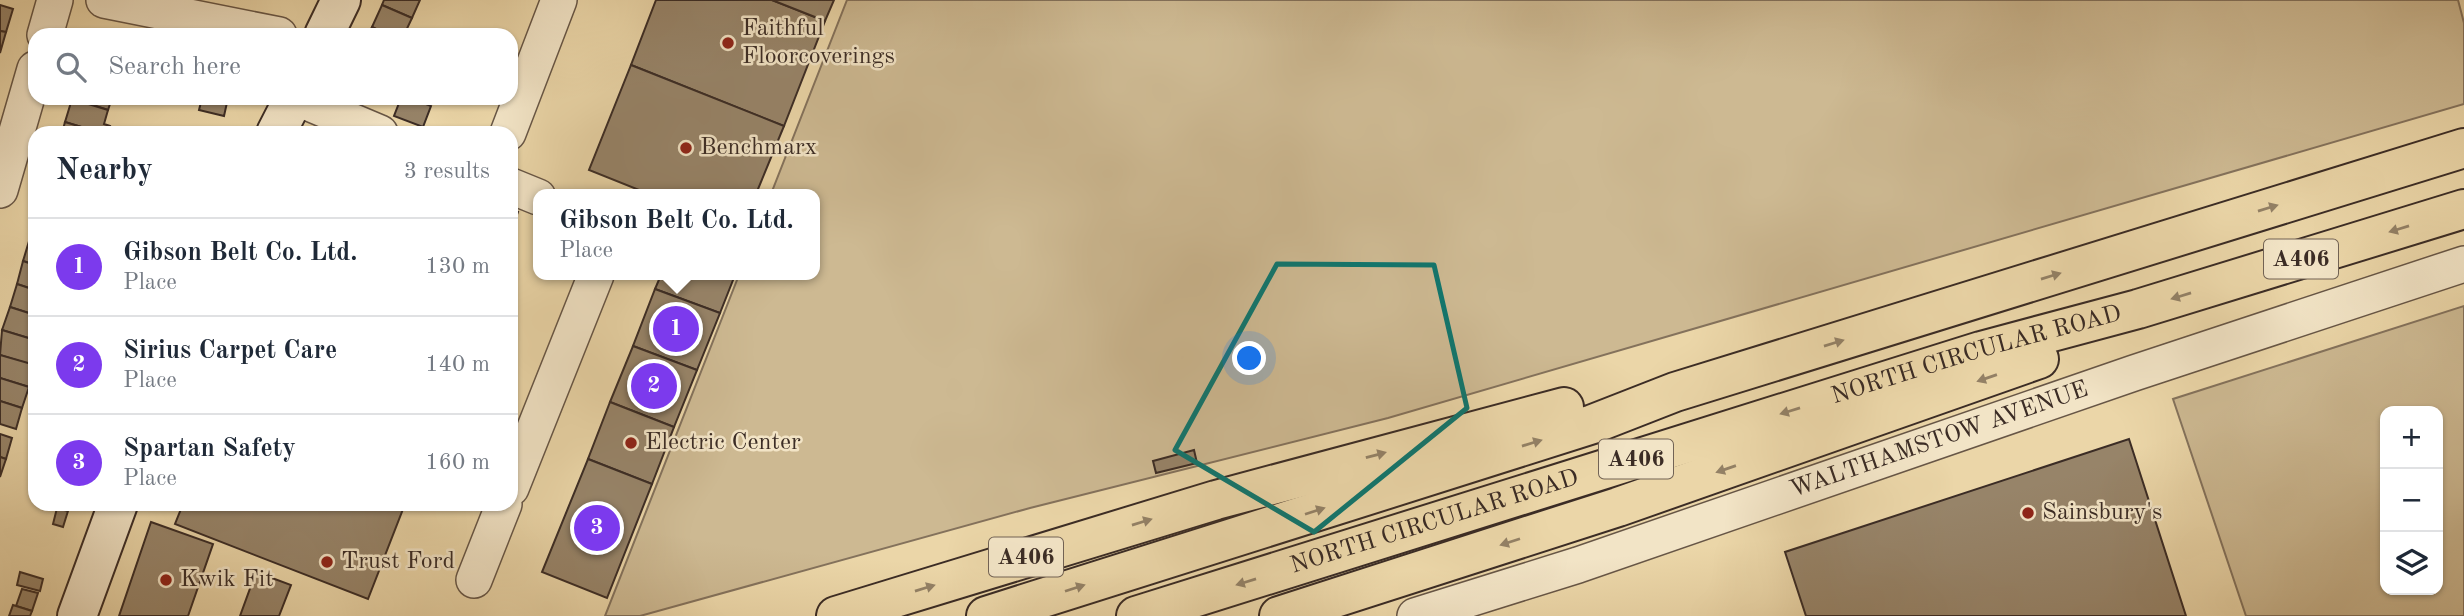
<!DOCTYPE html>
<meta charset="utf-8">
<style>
:root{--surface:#fff;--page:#f6f6f7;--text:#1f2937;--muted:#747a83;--line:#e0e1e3;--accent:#7c3aed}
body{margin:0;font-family:"Old Standard TT",serif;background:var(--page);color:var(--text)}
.controls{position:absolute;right:21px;bottom:21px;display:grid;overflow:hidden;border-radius:14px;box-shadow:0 2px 5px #0004}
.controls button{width:63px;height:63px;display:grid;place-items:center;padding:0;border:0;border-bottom:2px solid var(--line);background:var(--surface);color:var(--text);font:35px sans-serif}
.you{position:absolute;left:1250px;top:359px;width:24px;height:24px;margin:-18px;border:5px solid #fff;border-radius:50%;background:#1a73e8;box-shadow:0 0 0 10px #1a73e833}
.badge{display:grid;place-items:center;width:46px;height:46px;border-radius:50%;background:var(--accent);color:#fff;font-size:23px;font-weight:700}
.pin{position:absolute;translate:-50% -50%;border:4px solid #fff;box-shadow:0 2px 7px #0006}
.popup{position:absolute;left:533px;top:189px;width:287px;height:91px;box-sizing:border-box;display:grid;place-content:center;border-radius:14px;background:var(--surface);filter:drop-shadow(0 2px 5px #0005);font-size:23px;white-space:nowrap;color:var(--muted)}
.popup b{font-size:26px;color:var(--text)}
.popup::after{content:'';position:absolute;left:50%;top:100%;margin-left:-14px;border:14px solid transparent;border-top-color:var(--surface)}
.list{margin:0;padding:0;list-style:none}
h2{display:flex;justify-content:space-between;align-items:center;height:91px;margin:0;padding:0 28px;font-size:30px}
h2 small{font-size:23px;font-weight:400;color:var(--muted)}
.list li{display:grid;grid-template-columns:46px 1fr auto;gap:21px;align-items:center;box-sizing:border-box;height:98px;padding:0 28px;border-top:2px solid var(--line)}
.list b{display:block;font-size:26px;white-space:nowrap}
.list p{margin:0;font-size:23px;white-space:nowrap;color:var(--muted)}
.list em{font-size:23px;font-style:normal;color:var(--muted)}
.icon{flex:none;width:38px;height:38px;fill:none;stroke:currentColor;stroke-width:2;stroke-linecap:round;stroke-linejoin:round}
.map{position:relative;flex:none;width:2464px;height:616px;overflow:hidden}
.search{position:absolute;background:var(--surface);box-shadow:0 2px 5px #0004;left:28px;top:28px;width:490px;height:77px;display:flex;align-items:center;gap:18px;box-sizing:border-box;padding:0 24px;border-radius:21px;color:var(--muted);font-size:26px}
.panel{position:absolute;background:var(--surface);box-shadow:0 2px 5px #0004;left:28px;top:126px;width:490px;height:385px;border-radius:21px}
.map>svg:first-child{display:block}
</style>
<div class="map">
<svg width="2464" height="616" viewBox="0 0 2464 616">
<rect width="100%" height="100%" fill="#ebd6a8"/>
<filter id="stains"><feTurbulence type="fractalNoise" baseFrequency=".00286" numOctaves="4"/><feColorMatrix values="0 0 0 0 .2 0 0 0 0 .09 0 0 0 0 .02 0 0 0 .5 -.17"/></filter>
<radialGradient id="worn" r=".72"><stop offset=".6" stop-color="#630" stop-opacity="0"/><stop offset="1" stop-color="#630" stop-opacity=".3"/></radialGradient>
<g fill="#cdb992" stroke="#84725c" stroke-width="2" fill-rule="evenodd">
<polygon points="847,0 2458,0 2464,23 2464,104 1388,418 1030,508 640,616 605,616 739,275 814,275 814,194 771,194"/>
<path d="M 2464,306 L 2464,616 L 2246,616 L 2173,399 ZM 2385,411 L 2438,411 L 2438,590 L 2385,590 Z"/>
</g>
<g fill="#978469" stroke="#3b2c25" stroke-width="2">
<polygon points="384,0 420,0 412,18 382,5"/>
<polygon points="656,0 772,0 825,21 784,126 631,65"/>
<polygon points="772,0 834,0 825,21"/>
<polygon points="0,5 13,9 6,32 0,31"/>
<polygon points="382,5 412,18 404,35 388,35 372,27"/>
<polygon points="372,27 388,35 368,35"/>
<polygon points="0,31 6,32 0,53"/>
<polygon points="631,65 784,126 756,194 649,194 589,170"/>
<polygon points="72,98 112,98 108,110"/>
<polygon points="202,98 228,98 224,116 199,110"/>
<polygon points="401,98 411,98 431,106 423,127 394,116"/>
<polygon points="72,99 108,110 104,124 110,126 108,133 101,133 65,122"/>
<polygon points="65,122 101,133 62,133"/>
<polygon points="511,210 518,212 511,231"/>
<polygon points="30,238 35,239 35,265 23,261"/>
<polygon points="23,261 35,265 35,290 17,284"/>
<polygon points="661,275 735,275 720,313 655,289"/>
<polygon points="17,284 35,290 35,315 10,307"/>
<polygon points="655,289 720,313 697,370 633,346"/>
<polygon points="10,307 35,315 35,340 2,330"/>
<polygon points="2,330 35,340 35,363 33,362 32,365 0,355"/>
<polygon points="633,346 697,370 674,427 610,402"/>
<polygon points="0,355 35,365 29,387 0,378"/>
<polygon points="0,378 29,387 22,408 0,401"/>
<polygon points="0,401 22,408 16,429 0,424"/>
<polygon points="610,402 674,427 652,484 588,459"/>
<polygon points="0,434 12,438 6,459 0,457"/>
<polygon points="2129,439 2186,616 1806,616 1785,552"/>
<polygon points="1194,450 1197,463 1156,473 1153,461"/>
<polygon points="0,457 6,459 0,477"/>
<polygon points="588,459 652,484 607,598 542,572"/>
<polygon points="183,504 405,504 368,599 175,524"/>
<polygon points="57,508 68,511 63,527 53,524"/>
<polygon points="151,522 213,544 188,616 119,616"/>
<polygon points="20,572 43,579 40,591 17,585"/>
<polygon points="256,572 291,585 279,616 240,616"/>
<polygon points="22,589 38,593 32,611 16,606"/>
<polygon points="13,605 32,611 30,616 9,616"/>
</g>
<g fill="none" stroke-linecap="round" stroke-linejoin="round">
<defs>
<g id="street">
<polyline points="104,0 279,35"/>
<polyline points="45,35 55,0"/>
<polyline points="297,98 380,133"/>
<polyline points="508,133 559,0"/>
<polyline points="511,186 538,197"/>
<polyline points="0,190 35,69"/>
<polyline points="511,488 596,275"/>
<polyline points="474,580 504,504"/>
<path id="s1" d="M 1415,616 L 1578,565 L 2134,373 L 2464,264"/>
</g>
<g id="secondary">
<polyline points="324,35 341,0"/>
<polyline points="276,133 294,98"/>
<polyline points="77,616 118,504"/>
</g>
<g id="highway">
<polyline points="836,616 1216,500 1564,407"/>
<polyline points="986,616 1593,424 1675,392 2464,148"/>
<path id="s2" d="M 1136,616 L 1981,351 L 2138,309 L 2464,209"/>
<polyline points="1279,616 1618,507 2039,359"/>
</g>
</defs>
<use href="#street" stroke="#675646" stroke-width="38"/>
<use href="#secondary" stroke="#3b2c25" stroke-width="42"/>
<use href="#highway" stroke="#3b2c25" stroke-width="42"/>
<use href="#street" stroke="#f2e4c6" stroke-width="35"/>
<use href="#secondary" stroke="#f2e4c6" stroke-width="38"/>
<use href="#highway" stroke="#ebd6a8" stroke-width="38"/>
</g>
<defs><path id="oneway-solid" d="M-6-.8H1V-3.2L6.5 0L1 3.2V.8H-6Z" transform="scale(1.75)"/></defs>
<g fill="#938166">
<use href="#oneway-solid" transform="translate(2268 208) rotate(-17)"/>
<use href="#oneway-solid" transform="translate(2399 229) rotate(163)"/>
<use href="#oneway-solid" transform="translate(2051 276) rotate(-17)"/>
<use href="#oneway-solid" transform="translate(2181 296) rotate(163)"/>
<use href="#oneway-solid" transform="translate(1834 343) rotate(-17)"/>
<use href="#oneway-solid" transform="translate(1987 378) rotate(161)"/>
<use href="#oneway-solid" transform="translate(1790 411) rotate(163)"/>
<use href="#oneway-solid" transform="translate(1532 443) rotate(-17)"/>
<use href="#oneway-solid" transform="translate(1376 455) rotate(-15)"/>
<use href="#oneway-solid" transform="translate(1726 469) rotate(161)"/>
<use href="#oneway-solid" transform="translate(1315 511) rotate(-18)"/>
<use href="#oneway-solid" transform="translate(1142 522) rotate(-17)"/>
<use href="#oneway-solid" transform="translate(1510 542) rotate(162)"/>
<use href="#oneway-solid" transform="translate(1246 582) rotate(163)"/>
<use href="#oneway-solid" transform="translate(925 588) rotate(-17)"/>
<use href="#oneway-solid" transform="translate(1075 588) rotate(-18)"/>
</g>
<path fill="none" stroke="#0f766e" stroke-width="5" stroke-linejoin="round" d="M 1277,264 L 1434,265 L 1467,408 L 1314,532 L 1175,450 Z"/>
<g fill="#8f2418" stroke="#f2e4c6" stroke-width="2.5">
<circle cx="728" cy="43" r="7"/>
<circle cx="686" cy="148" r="7"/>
<circle cx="631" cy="443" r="7"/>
<circle cx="2028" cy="513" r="7"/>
<circle cx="327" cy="562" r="7"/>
<circle cx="166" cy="580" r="7"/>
</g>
<g text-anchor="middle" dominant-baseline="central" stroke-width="5" stroke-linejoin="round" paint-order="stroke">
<g fill="#f2e4c6" stroke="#726355" stroke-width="2">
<rect x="2264" y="239.5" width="74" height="39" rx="5"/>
<rect x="1599" y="439.5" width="74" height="39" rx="5"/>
<rect x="989" y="537.5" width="74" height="39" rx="5"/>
</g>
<g font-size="23" font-weight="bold" fill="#3b2c25">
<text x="2301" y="259">A406</text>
<text x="1636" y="459">A406</text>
<text x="1026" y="557">A406</text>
</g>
<g font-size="24" fill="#3b2c25" stroke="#f2e4c6" text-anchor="start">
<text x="742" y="29">Faithful<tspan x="742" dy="28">Floorcoverings</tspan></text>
<text x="700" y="148">Benchmarx</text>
<text x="645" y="443">Electric Center</text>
<text x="2042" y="513">Sainsbury's</text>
<text x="341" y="562">Trust Ford</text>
<text x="180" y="580">Kwik Fit</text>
</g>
<g font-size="24" fill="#3b2c25" stroke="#f2e4c6">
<text stroke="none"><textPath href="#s2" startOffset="880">NORTH CIRCULAR ROAD</textPath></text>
<text stroke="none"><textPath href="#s1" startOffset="553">WALTHAMSTOW AVENUE</textPath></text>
<text stroke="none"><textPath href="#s2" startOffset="313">NORTH CIRCULAR ROAD</textPath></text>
</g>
</g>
<rect width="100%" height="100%" filter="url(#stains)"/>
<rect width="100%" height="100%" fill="url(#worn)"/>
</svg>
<div class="controls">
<button>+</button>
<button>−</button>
<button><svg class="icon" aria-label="layers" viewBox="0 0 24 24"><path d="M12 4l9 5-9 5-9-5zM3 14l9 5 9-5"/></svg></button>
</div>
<div class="you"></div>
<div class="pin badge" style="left:676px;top:329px">1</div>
<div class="popup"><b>Gibson Belt Co. Ltd.</b>Place</div>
<div class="pin badge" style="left:654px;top:386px">2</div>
<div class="pin badge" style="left:597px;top:528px">3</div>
<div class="search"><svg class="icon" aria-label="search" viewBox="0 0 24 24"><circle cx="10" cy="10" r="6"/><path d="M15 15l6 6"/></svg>Search here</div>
<section class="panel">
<h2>Nearby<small>3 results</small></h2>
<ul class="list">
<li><span class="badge">1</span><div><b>Gibson Belt Co. Ltd.</b><p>Place</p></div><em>130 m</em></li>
<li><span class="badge">2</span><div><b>Sirius Carpet Care</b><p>Place</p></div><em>140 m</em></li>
<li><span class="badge">3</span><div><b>Spartan Safety</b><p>Place</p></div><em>160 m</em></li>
</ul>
</section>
</div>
